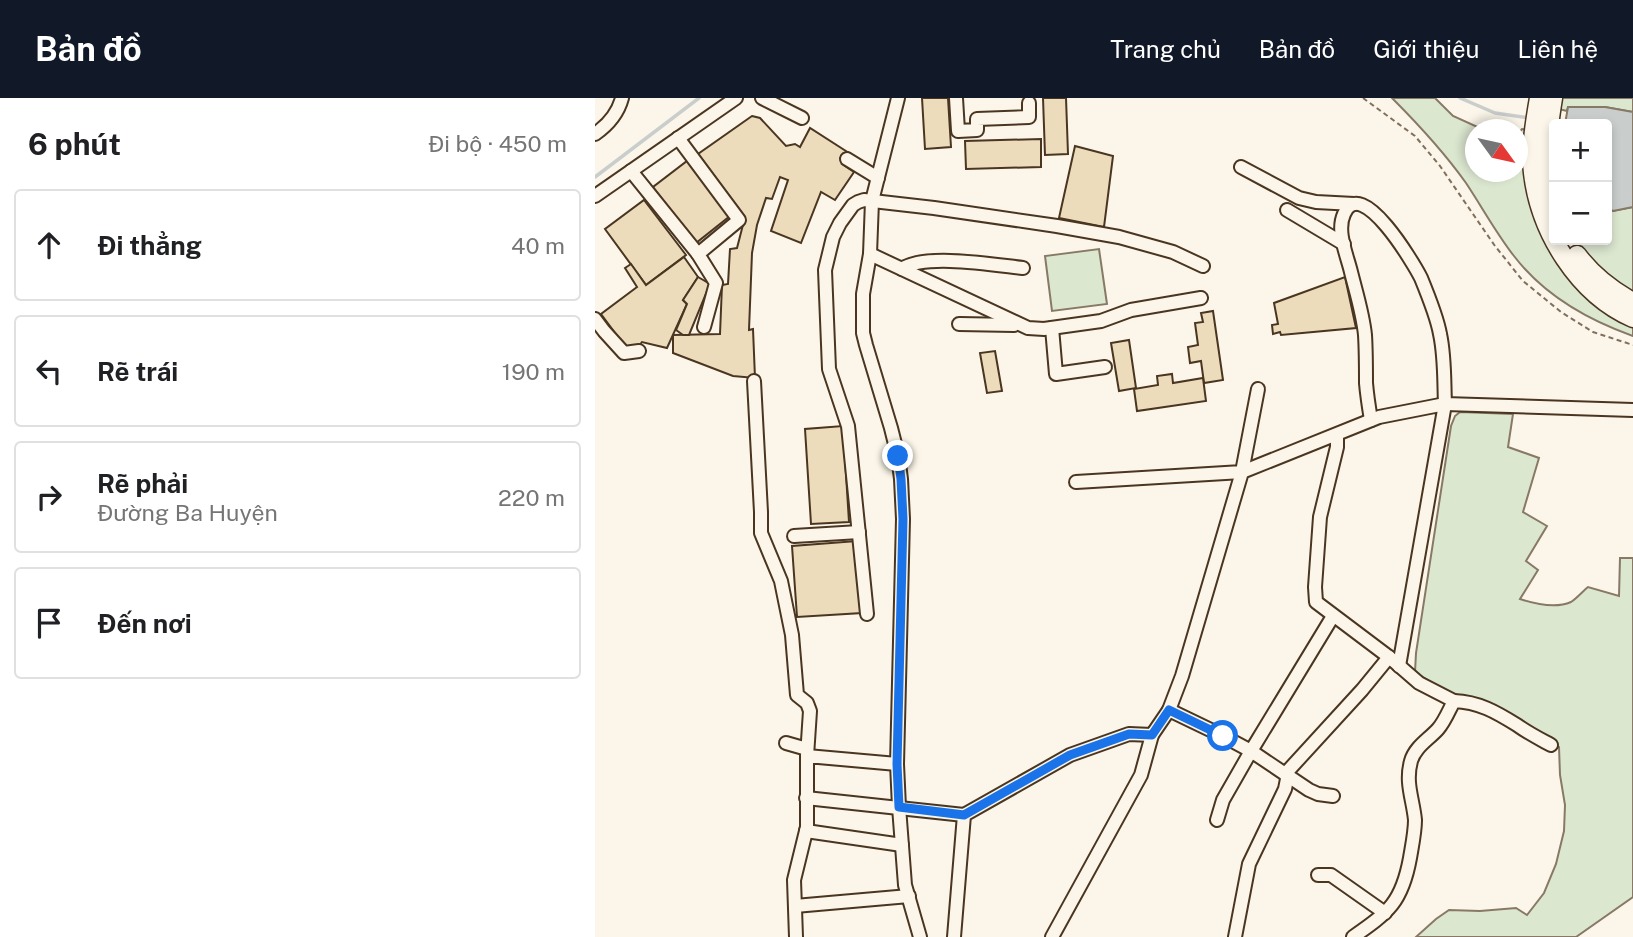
<!DOCTYPE html>
<html lang="vi">
<meta charset="utf-8">
<style>
:root{--surface:#fff;--page:#f6f6f6;--text:#202124;--muted:#757577;--line:#e0e0e0;--accent:#111827}
body{margin:0;font-family:"Public Sans",sans-serif;background:var(--page);color:var(--text)}
.controls{position:absolute;right:21px;top:21px;display:grid;overflow:hidden;border-radius:7px;box-shadow:0 4px 10px #0003}
.controls button{width:63px;height:63px;display:grid;place-items:center;padding:0;border:0;border-bottom:2px solid var(--line);background:var(--surface);color:var(--text);font:35px sans-serif}
.compass{position:absolute;left:870px;top:21px;width:63px;height:63px;border-radius:50%;background:var(--surface);box-shadow:0 4px 10px #0003;rotate:123deg}
.stop{position:absolute;width:21px;height:21px;margin:-16px;border:5px solid #1a73e8;border-radius:50%;background:#fff}
.stop.end{background:#1a73e8;border-color:#fff;box-shadow:0 2px 7px #0008}
.list{margin:0;padding:0;list-style:none}
h2{display:flex;justify-content:space-between;align-items:center;height:91px;margin:0;padding:0 28px;font-size:30px}
h2 small{font-size:23px;font-weight:400;color:var(--muted)}
.list li{display:grid;grid-template-columns:46px 1fr auto;gap:21px;align-items:center;box-sizing:border-box;height:112px;margin:0 14px 14px;padding:0 14px;border:2px solid var(--line);border-radius:7px}
.list b{display:block;font-size:26px;white-space:nowrap}
.list p{margin:0;font-size:23px;white-space:nowrap;color:var(--muted)}
.list em{font-size:23px;font-style:normal;color:var(--muted)}
.icon{flex:none;width:38px;height:38px;fill:none;stroke:currentColor;stroke-width:2;stroke-linecap:round;stroke-linejoin:round}
.map{position:relative;flex:none;width:1038px;height:839px;overflow:hidden}
header{display:flex;align-items:center;gap:42px;box-sizing:border-box;height:98px;padding:0 35px;background:var(--accent);color:#fff}
header strong{font-size:33px}
nav{display:flex;gap:38px;margin-inline-start:auto;font-size:24px}
main{display:flex}
aside{flex:1;background:var(--surface)}
.map>svg:first-child{display:block}
</style>
<header>
<strong>Bản đồ</strong>
<nav><a>Trang chủ</a><a>Bản đồ</a><a>Giới thiệu</a><a>Liên hệ</a></nav>
</header>
<main>
<aside>
<h2>6 phút<small>Đi bộ · 450 m</small></h2>
<ul class="list">
<li><svg class="icon" aria-label="ahead" viewBox="0 0 24 24"><path d="M12 20V5M6 11l6-6 6 6"/></svg><div><b>Đi thẳng</b></div><em>40 m</em></li>
<li><svg class="icon" aria-label="left" viewBox="0 0 24 24"><path d="M17 20v-9H6M10 6l-5 5 5 5"/></svg><div><b>Rẽ trái</b></div><em>190 m</em></li>
<li><svg class="icon" aria-label="right" viewBox="0 0 24 24"><path d="M7 20v-9h11M14 6l5 5-5 5"/></svg><div><b>Rẽ phải</b><p>Đường Ba Huyện</p></div><em>220 m</em></li>
<li><svg class="icon" aria-label="arrive" viewBox="0 0 24 24"><path d="M6 21V4h12l-3 4 3 4H6"/></svg><div><b>Đến nơi</b></div></li>
</ul>
</aside>
<div class="map">
<svg width="1038" height="839" viewBox="0 0 1038 839">
<rect width="100%" height="100%" fill="#fbf6e9"/>
<g fill="#dce7d0" stroke="#887966" stroke-width="2">
<path d="M 797,0 L 840,0 L 858,18 L 887,31 L 880,32 L 880,74 L 922,74 L 923,36 L 927,31 L 935,32 L 955,150 L 1038,224 L 1038,238 C 993,222 948,196 919,158 C 901,135 887,109 871,85 C 849,54 824,27 797,0 Z"/>
<polygon points="966,0 1038,0 1038,14 1010,9 973,9 972,13 964,11"/>
<path d="M 1038,109 L 1038,195 C 1016,180 994,164 980,142 L 1012,142 L 1012,110 L 1018,113 Z"/>
<polygon points="504,151 512,206 457,213 450,158"/>
<path d="M 865,314 L 918,316 L 913,349 L 944,360 L 928,414 L 952,428 L 931,463 L 943,472 L 925,501 C 940,506 960,511 976,504 C 982,500 988,493 993,489 L 1024,498 L 1025,460 L 1038,460 L 1038,799 L 981,839 L 821,839 L 841,821 L 854,812 L 885,813 L 921,810 L 932,817 L 949,795 L 961,766 L 969,733 L 970,707 L 965,677 L 964,649 L 913,616 L 859,599 L 820,574 L 821,555 L 856,328 L 860,318 Z"/>
</g>
<polygon fill="#c9cecd" stroke="#887966" stroke-width="2" points="973,9 1010,9 1038,14 1038,109 1018,113 1012,110 1012,26 970,26"/>
<g fill="none" stroke-linecap="round" stroke-linejoin="round">
<g stroke="#c9cecd" stroke-width="3.5">
<polyline points="865,0 900,15 934,20"/>
<polyline points="0,79 104,0"/>
</g>
</g>
<g fill="#ecdcbc" stroke="#4a3520" stroke-width="2">
<polygon points="327,0 353,0 356,49 330,51"/>
<polygon points="448,0 471,0 473,56 450,57"/>
<polygon points="157,18 165,20 191,48 200,46 205,49 215,30 254,55 247,66 259,74 240,102 226,94 206,145 176,133 193,82 185,79 177,101 171,100 162,127 157,155 154,232 158,231 160,280 138,278 78,255 78,237 125,236 127,187 133,186 135,151 142,150 150,119 103,56"/>
<polygon points="446,41 446,69 371,71 370,43"/>
<polygon points="480,48 518,58 509,129 464,120"/>
<polygon points="92,63 135,118 101,145 58,89"/>
<polygon points="49,102 91,157 51,187 10,131"/>
<polygon points="89,159 103,179 88,202 92,206 72,250 47,244 43,249 32,251 6,216 42,189 30,170 36,166 51,187"/>
<polygon points="103,179 115,186 94,237 88,237 81,232 92,206 88,202"/>
<polygon points="750,179 761,230 686,237 685,234 678,236 677,227 683,226 679,205"/>
<polygon points="618,213 628,282 609,285 606,263 595,265 593,249 603,247 600,225 608,224 606,215"/>
<polygon points="534,242 541,290 524,293 516,245"/>
<polygon points="400,253 407,293 392,295 385,255"/>
<polygon points="577,276 578,285 608,280 611,303 542,313 539,291 563,287 562,278"/>
<polygon points="248,328 254,424 216,426 210,331"/>
<polygon points="262,443 267,515 202,519 197,448"/>
</g>
<g fill="none" stroke-linecap="round" stroke-linejoin="round">
<defs>
<g id="minor">
<polyline points="167,0 207,20"/>
<polyline points="303,0 277,103 275,156 268,196 268,235 271,247 296,330 303,358 306,381 308,421 302,666 304,709 310,787 325,839"/>
<polyline points="361,0 363,33 382,32 382,21 434,19 434,5"/>
<path d="M 0,36 C 13,27 23,15 27,0"/>
<polyline points="83,40 144,122 103,156 121,185 109,229"/>
<polyline points="252,61 283,80"/>
<polyline points="646,69 704,100 721,104 759,106"/>
<polyline points="36,73 103,156"/>
<polyline points="0,98 141,0"/>
<polyline points="692,112 749,146"/>
<polyline points="275,156 433,230 449,231 506,223 536,212 606,200"/>
<path d="M 307,171 C 329,155 400,167 428,170"/>
<polyline points="0,221 9,233 29,255 44,253"/>
<polyline points="364,226 419,227"/>
<polyline points="457,230 461,276 510,269"/>
<polyline points="159,283 166,414 166,435 186,483 197,537 202,597 212,605 215,613 212,658"/>
<path d="M 776,322 C 774,310 772,297 771,285 C 771,269 771,253 770,237 C 768,216 761,194 756,174 C 752,157 741,133 749,116 C 766,76 819,166 826,180 C 833,197 842,219 845,236 C 850,259 849,283 850,306 L 1038,312"/>
<polyline points="742,337 742,349 725,419 720,489 721,504 794,559 824,585 859,603"/>
<polyline points="481,384 647,374 663,291"/>
<polyline points="199,438 264,434"/>
<polyline points="272,516 253,328 234,271 230,172 238,139 245,125 258,107 263,104 269,102 339,110 462,128 524,139 578,154 608,168"/>
<polyline points="574,612 628,638 656,653 714,692 723,696 738,698"/>
<polyline points="191,645 212,651"/>
<polyline points="211,700 369,717"/>
<polyline points="622,722 628,702 656,653 738,518"/>
<polyline points="211,733 307,747"/>
<polyline points="723,777 736,777 790,815"/>
<polyline points="200,808 314,798"/>
<polyline points="201,839 199,782 212,729 212,658 302,666"/>
<polyline points="359,839 369,717 475,657 534,636 557,637 574,612 587,578 647,374 784,319 850,306 804,568"/>
<polyline points="457,839 546,677 557,637"/>
<polyline points="640,839 654,766 690,691 692,681 691,675 767,592 794,559"/>
<path d="M 758,839 C 794,814 807,804 815,760 C 817,748 820,734 820,722 C 818,701 810,685 816,663 C 820,649 833,642 843,631 C 850,623 854,612 859,603 C 884,604 901,614 922,627 C 933,635 945,641 956,647"/>
</g>
<g id="highway">
<path d="M 944,0 C 940,23 935,53 938,75 C 945,134 983,196 1038,220"/>
<path d="M 956,105 C 948,68 952,37 958,0"/>
<path d="M 982,157 C 997,177 1016,192 1038,204"/>
</g>
</defs>
<use href="#minor" stroke="#4a3520" stroke-width="16"/>
<use href="#highway" stroke="#4a3520" stroke-width="21"/>
<polyline stroke="#7f6f5c" stroke-width="2" stroke-dasharray="5 3.5" stroke-linecap="butt" points="768,0 820,38 845,68 900,148 928,183 966,214 998,234 1038,247"/>
<use href="#minor" stroke="#fbf6e9" stroke-width="12"/>
<use href="#highway" stroke="#fbf6e9" stroke-width="18"/>
</g>
<g fill="none" stroke-linecap="round" stroke-linejoin="round">
<polyline stroke="#1a73e8" stroke-width="9" points="303,358 306,381 308,421 302,666 304,709 369,717 475,657 534,636 557,637 574,612 628,638"/>
</g>
</svg>
<div class="controls">
<button>+</button>
<button>−</button>
</div>
<svg class="compass" viewBox="-18 -18 36 36"><path d="M0-13l5 13h-10z" fill="#e53935"/><path d="M0 13l5-13h-10z" fill="#757577"/></svg>
<div class="stop" style="left:628px;top:638px"></div>
<div class="stop end" style="left:303px;top:358px"></div>
</div>
</main>
